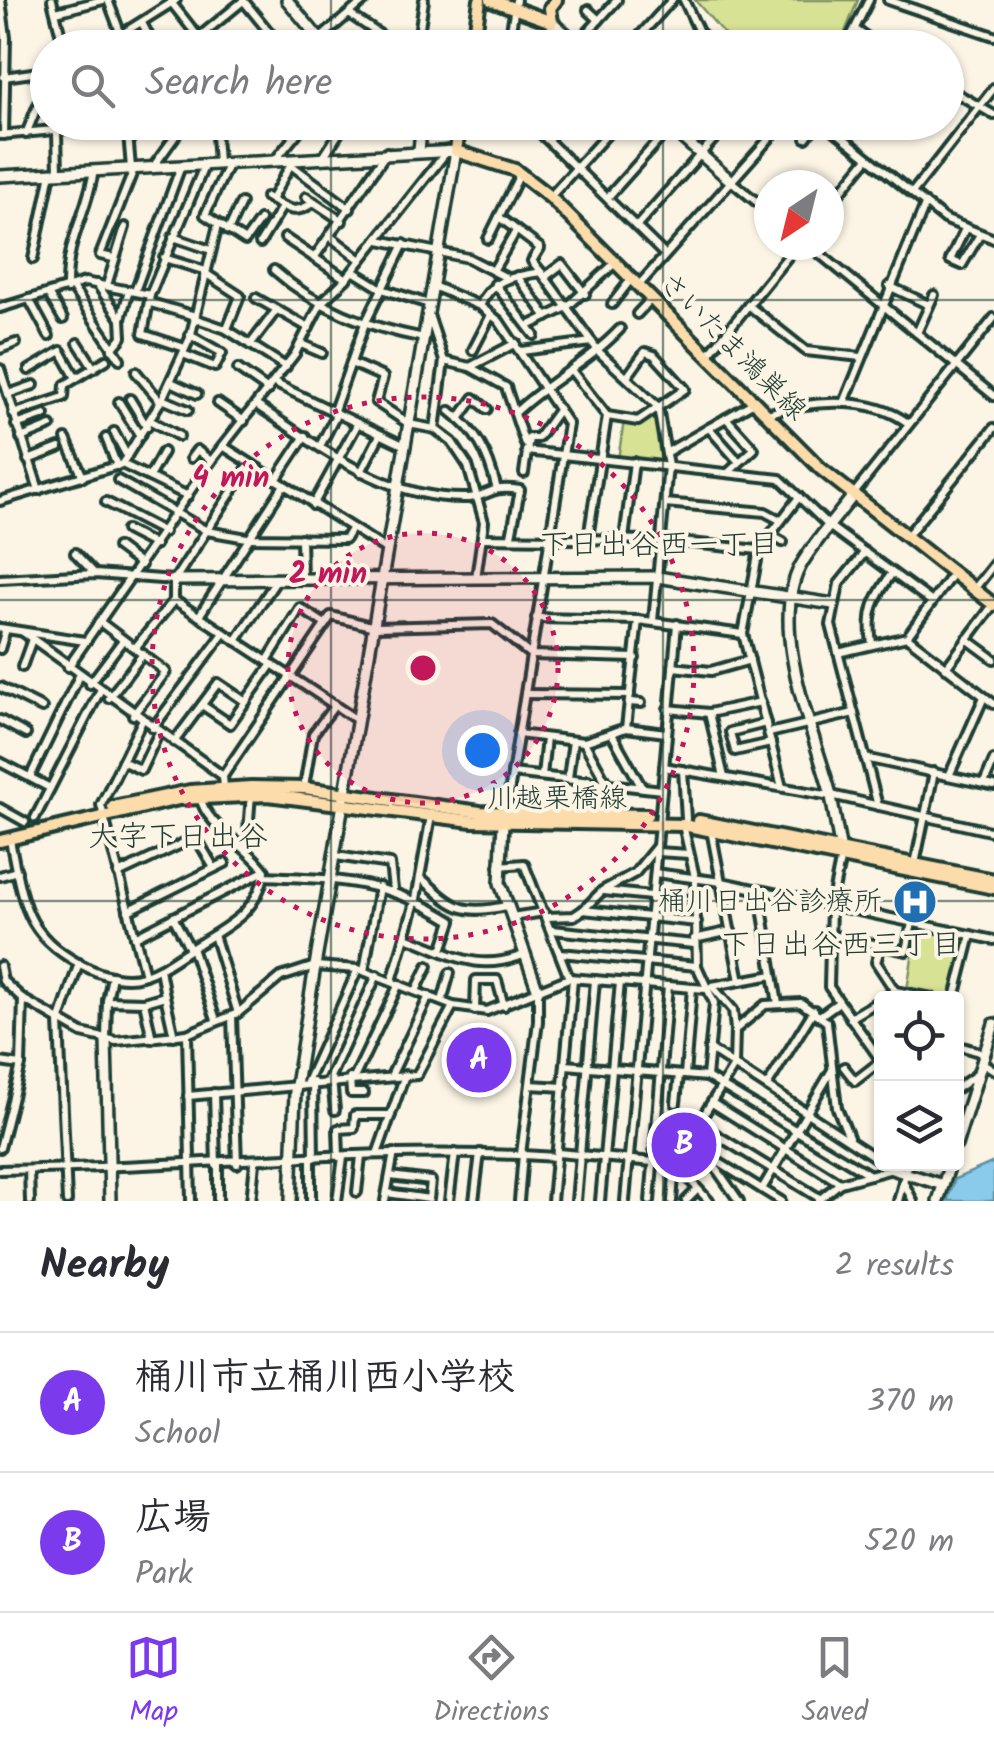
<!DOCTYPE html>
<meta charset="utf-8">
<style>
:root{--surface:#fff;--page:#f2f2f3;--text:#2b2b33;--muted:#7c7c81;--line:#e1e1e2;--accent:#7c3aed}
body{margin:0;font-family:Kalam,"Klee One",sans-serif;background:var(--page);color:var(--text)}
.controls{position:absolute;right:30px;bottom:30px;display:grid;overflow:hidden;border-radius:10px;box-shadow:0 2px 8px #0004}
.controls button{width:90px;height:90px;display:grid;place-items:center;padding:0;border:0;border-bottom:2px solid var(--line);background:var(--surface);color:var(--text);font:50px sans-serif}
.compass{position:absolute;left:754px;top:170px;width:90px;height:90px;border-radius:50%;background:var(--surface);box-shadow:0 2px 8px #0004;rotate:215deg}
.you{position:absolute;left:482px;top:750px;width:35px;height:35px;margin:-25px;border:8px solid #fff;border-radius:50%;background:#1a73e8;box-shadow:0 0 0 15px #1a73e833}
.badge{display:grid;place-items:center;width:65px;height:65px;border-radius:50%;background:var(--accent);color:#fff;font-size:32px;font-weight:700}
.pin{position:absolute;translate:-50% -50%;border:5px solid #fff;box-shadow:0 2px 10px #0006}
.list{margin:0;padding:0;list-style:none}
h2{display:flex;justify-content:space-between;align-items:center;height:130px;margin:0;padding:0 40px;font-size:42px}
h2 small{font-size:32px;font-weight:400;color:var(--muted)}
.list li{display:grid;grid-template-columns:65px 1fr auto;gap:30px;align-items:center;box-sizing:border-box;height:140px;padding:0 40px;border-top:2px solid var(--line)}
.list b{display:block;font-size:38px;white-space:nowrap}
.list p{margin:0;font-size:32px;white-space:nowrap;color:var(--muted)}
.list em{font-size:32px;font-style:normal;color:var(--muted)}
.icon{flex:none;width:55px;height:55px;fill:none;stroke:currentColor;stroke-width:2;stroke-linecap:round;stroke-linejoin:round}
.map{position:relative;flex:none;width:994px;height:1201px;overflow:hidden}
.search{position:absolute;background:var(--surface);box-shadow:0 2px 8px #0004;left:30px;right:30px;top:30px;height:110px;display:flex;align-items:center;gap:25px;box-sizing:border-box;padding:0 35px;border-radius:55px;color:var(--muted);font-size:38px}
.sheet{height:410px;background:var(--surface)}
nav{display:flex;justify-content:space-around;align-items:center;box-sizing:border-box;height:140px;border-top:2px solid var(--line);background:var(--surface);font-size:28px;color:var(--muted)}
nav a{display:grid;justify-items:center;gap:5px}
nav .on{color:var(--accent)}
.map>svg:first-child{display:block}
</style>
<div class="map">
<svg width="994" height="1201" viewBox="0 0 994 1201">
<rect width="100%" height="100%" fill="#fcf5e5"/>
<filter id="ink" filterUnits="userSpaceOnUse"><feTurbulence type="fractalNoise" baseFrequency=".01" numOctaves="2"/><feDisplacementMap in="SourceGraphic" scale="20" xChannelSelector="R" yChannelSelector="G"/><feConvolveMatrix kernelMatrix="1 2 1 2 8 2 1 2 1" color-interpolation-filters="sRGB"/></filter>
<g filter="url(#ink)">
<g fill="#d7e295" stroke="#7b9064" stroke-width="2.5">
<polygon points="695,0 858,0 839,47 736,48"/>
<polygon points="653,413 666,462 618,459 624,421 639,423"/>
<polygon points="917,926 968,937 953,998 907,990"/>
<polygon points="689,1131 698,1146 681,1160 669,1143"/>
</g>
<polygon fill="#8acbeb" stroke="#5f92a2" stroke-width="2.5" points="994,1162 994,1201 947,1201 955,1179"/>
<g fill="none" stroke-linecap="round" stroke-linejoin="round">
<defs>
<g id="street">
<polyline points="1,0 6,38 4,135"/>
<polyline points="52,0 64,48"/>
<polyline points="108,0 126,48"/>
<polyline points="243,0 282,48"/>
<polyline points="684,0 699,32 717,48"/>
<polyline points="888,0 994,36"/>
<polyline points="171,2 207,48"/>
<polyline points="588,10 599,20"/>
<polyline points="56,12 103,0"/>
<polyline points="349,14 400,48"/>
<polyline points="142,23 155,48"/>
<polyline points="856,30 883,48"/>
<polyline points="122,34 176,0"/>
<polyline points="419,35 474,42"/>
<polyline points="199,37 243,1"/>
<polyline points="578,43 617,0"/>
<polyline points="309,48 365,0"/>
<polyline points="417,48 424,0"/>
<polyline points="508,48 516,0"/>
<polyline points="548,48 552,22"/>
<polyline points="629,48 672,0"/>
<polyline points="685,48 699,32"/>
<polyline points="845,48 869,0"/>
<polyline points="4,77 46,71"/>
<polyline points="946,87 994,115"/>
<polyline points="127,122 131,168"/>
<polyline points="215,122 218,163"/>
<polyline points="277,122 294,136"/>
<polyline points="529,122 665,255"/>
<polyline points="824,122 944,219 994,239"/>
<polyline points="57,132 58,172"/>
<polyline points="26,134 46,85 46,71"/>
<polyline points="0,135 141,122"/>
<polyline points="549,138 563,122"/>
<polyline points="806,138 818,122"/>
<polyline points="324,156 346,122"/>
<polyline points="276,159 306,122"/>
<polyline points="229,163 205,215 245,241 260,220"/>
<polyline points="291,165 350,209"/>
<polyline points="153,167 179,131 180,122"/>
<polyline points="731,181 769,212"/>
<polyline points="912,193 994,88"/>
<path d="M 266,197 C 286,209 295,216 314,202"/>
<polyline points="306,197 342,221"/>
<polyline points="550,197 618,122"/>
<polyline points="608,197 675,122"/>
<polyline points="271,200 292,162"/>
<polyline points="829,206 868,158"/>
<polyline points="499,217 540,248 532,261 541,272"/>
<polyline points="637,226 729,122"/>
<polyline points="228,231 241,203"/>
<polyline points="964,231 950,260 962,265 979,236"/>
<polyline points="173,237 211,250"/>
<polyline points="331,237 361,260"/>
<polyline points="285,238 346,279"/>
<polyline points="488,239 520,174"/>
<polyline points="379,240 468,258 505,277"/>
<polyline points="260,243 282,207"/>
<polyline points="809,245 994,396"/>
<polyline points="113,258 100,255 134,169"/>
<polyline points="164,258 206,271"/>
<polyline points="314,258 387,152"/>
<polyline points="33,259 51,173"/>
<path d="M 274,270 C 318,309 367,327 424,338"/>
<polyline points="353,271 382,289 429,304"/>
<polyline points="493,271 516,231"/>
<polyline points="205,273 240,296 227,329"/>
<polyline points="517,276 547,317"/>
<polyline points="545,277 562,264 585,294"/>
<polyline points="97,284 121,319"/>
<polyline points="495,284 534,335"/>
<polyline points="107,285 125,227"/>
<polyline points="639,285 784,122"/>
<polyline points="433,286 480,306 499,321 568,424 506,812"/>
<polyline points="889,286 929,305"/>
<polyline points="72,287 120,359"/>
<path d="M 67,289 C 66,238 87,215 94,170"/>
<polyline points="135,291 181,166"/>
<polyline points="49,295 63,319"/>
<polyline points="150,295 143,334 185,348"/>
<polyline points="256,298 309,328"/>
<polyline points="29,299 49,336"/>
<polyline points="151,303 195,316"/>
<polyline points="612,304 632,278"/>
<polyline points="748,305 806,351 861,357"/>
<path d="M 480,306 C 492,278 512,277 541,272 L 599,352 L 658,407 L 668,466 L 653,621"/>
<polyline points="0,308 85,282 150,295 205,164"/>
<polyline points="637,314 652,298"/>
<polyline points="429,315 444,361 435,429"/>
<polyline points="194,318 226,329 286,367"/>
<polyline points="528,326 567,307 615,263"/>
<polyline points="917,333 934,295"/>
<polyline points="78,343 94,368"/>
<polyline points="301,344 322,353"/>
<polyline points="250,345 275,312"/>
<polyline points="0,349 16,343"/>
<polyline points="112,349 122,337 121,319 129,290"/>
<polyline points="473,350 491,315"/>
<polyline points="521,351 592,342"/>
<polyline points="183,354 215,367 222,353 190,335"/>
<polyline points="708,355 797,245"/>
<polyline points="444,361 470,367 516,343"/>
<polyline points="351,363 383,377 376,402 409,424 435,429 452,442 468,466 484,522 476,578"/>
<polyline points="470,367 506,387 525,444"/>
<polyline points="0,369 39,490"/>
<polyline points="238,369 268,390"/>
<polyline points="29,370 61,351 76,378"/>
<polyline points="571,370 607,416 588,538"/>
<polyline points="136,372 161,402"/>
<polyline points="171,382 197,394"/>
<polyline points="274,383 405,446"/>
<polyline points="8,394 34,385"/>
<polyline points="130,399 147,427"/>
<polyline points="162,399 188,410"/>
<polyline points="119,402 140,436"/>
<polyline points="218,403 244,421"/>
<polyline points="844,403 925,205"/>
<path d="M 256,405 C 322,448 385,500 468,498 C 490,497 487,485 520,490 L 511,536"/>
<path d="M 450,411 C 477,432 488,453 496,486"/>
<path d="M 516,412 C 549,381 589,362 620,329"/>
<polyline points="333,413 364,326 404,244"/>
<polyline points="13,414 64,397 65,385 106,360"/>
<path d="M 767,414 C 810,400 872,395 909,424"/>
<polyline points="607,416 638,421 685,389 654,355 645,352 627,377"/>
<polyline points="726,418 754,449 729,472"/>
<polyline points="459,419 474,398 487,409"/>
<polyline points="151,421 179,436"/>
<polyline points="16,425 45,415"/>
<polyline points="709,428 739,462"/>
<polyline points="114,432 127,456"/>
<polyline points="21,438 51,426"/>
<polyline points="106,438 117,466"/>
<polyline points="66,439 83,477"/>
<polyline points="223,446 387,550"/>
<polyline points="320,446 336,415"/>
<polyline points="526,451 780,479 829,526 932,602"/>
<polyline points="669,451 754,402"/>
<polyline points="191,458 197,450 211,461"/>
<polyline points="28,460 59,448"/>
<polyline points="122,464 188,496"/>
<polyline points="361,472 380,435"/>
<polyline points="524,473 529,438 538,438 559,409"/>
<polyline points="149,477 163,452"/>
<polyline points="118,480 207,531 247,538 345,539 351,529"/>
<polyline points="276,480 305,436"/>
<polyline points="852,496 994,318"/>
<polyline points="0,501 122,464 162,399 190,338 218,225"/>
<polyline points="106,502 164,532"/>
<polyline points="665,503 765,512 780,520"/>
<polyline points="313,505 357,425"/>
<polyline points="126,530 155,545"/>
<polyline points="770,535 783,542"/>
<polyline points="907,536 994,428"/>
<polyline points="301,538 302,579"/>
<polyline points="483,538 661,540 759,550"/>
<polyline points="624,539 634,462"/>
<polyline points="117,547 141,565"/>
<polyline points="865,552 839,584 831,625 878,806"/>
<polyline points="75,553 95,574"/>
<polyline points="0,579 95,574 174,580 174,600 357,720"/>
<polyline points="175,579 250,464"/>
<polyline points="975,588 994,564"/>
<polyline points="199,616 284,485"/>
<polyline points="536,618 638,620 743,634 782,787"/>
<polyline points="100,622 166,672 133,715"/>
<polyline points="0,628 85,641"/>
<polyline points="23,632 223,776"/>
<polyline points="743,634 759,550 799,497"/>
<polyline points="907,637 994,704"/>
<polyline points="967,639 994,659"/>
<polyline points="236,641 276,581"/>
<path d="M 872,644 C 867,612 874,599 892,573"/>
<polyline points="135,648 174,600"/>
<polyline points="0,649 6,629"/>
<polyline points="838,653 907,637 953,573"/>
<polyline points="267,661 300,608 325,624"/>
<polyline points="22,667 32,639"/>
<polyline points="68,667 211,461 295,354 321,303 346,279 448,150"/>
<polyline points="673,667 711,671 750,660"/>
<polyline points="946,668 993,605"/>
<polyline points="90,684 123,640"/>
<polyline points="0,687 42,708"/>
<polyline points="525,694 630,695"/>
<polyline points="109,698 143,654"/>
<polyline points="630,702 641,703"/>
<polyline points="202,705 230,724 272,664"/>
<polyline points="668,709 709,713 761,702"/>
<polyline points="709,713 724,777"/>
<polyline points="0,720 26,734"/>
<polyline points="142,721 101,805 145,975"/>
<polyline points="766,723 730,732 735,751 771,743"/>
<polyline points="153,728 224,633"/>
<polyline points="626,728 638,620"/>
<polyline points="769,733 854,713"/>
<polyline points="518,734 584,742 626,728 666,733"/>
<polyline points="612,734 641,786"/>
<polyline points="174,742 218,683 246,702"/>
<polyline points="584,742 606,782"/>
<polyline points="865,758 994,786"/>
<polyline points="122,761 141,770 159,732"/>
<polyline points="0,762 50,788"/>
<polyline points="664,767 831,796"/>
<polyline points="683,770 686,819"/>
<polyline points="512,773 662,790"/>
<polyline points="542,776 546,738"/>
<polyline points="949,776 984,697"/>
<polyline points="30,777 79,676"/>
<polyline points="568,778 573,741"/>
<polyline points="984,783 994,760"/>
<polyline points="304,787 313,734 335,705"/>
<polyline points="224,788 223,776 331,616 375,627 492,624 531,655 635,658"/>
<polyline points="831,795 994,832"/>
<polyline points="0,808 25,822"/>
<polyline points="584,813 588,780"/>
<polyline points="35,818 100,691"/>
<polyline points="683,825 695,877 697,966 714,1003 707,1077"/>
<polyline points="711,830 740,981"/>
<path d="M 10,840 C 23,904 25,939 90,969 C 105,976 126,981 142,976 C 165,969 181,954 202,942 C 233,923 258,910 265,871 C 247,844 207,828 200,797"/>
<polyline points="247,845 251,794"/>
<polyline points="657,852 689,854"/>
<polyline points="336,856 390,864 393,889"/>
<polyline points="841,856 831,905 829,987 882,1062"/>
<polyline points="915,864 934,772"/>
<polyline points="499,866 524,864 569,978"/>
<polyline points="655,873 722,882 994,940"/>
<polyline points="118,874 196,837 214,868"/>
<polyline points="0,876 17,871"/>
<path d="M 264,876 C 340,879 386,880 452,921 L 442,950"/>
<path d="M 420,877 C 454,907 460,916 506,906"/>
<polyline points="759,890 778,1004"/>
<polyline points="604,891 697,901"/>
<polyline points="583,910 602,891 635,873 657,846"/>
<polyline points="128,911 225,863"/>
<polyline points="173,917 190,949"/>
<polyline points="512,917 544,912"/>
<polyline points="547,917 574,916 583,910 697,922"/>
<polyline points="552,930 694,944"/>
<polyline points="214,935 238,1013"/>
<polyline points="831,935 906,951 912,923"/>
<polyline points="135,937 264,871"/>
<path d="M 406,937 C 453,954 475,974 526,954"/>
<polyline points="694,939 731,931"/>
<polyline points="881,946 876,962 895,991"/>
<polyline points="192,948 216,1020"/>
<polyline points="560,953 697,966"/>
<polyline points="0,966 3,981 23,999 82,1033 116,1041 187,1034 238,1013 281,977 315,966 358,969 453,1006 487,1011 569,978 706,989"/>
<polyline points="160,969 165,996"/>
<polyline points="364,971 379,887"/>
<polyline points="392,981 416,899 431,816"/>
<polyline points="416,991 428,966"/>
<polyline points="882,998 895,991 932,998"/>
<polyline points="955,998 971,935"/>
<polyline points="107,1001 112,976"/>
<polyline points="442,1001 450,973"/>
<polyline points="144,1002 152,1039"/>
<polyline points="475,1010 476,980 497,980 504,1006"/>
<polyline points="821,1015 839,1002"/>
<polyline points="232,1016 237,1164"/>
<polyline points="850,1018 882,999"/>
<polyline points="735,1030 733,1010 712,986 773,975"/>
<polyline points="187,1034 191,1201"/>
<polyline points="106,1040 107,1001 144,1002 165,996 174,1036"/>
<polyline points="956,1045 986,1054"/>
<polyline points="709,1049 882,1162"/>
<polyline points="0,1062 21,1065"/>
<polyline points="983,1063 994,1070"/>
<polyline points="566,1065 707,1077 870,1175"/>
<polyline points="844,1067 855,1081 881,1061"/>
<polyline points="392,1074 429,996"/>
<polyline points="685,1075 692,988"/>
<polyline points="355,1076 399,984"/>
<polyline points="350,1078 351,1093 364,1093"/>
<polyline points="329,1079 377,975"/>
<polyline points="332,1080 335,1110"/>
<polyline points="307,1082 358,969"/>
<polyline points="313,1082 314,1158"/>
<polyline points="530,1085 564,1087"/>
<polyline points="767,1086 814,1010"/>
<polyline points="956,1089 979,1073"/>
<polyline points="214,1093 216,1165"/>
<polyline points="188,1096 417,1075 453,1006"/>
<polyline points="676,1103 679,1075"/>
<polyline points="712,1103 840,1183"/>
<polyline points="699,1124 821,1199"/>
<polyline points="0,1148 21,1065 23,999"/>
<polyline points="558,1153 675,1164 672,1201"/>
<polyline points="377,1154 405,1075"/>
<polyline points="521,1154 538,1021 538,991"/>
<polyline points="707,1155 781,1201"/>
<polyline points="339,1157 338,1129 354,1128 355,1115 391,1115"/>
<polyline points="675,1164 709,1201"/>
<polyline points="218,1165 218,1201"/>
<path d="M 0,1170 C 185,1168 371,1145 556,1157"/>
<polyline points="29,1170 30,1201"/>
<polyline points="903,1181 913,1201"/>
<polyline points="762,1189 832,1070"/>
<polyline points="357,1192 361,1156"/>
<polyline points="387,1193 429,1199 431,1181 390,1176"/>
<polyline points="819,1200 840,1183 892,1169"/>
<polyline points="67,1201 59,1022 79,963"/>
<polyline points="251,1201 255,1163"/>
<polyline points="311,1201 311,1158"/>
<polyline points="337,1201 343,1157"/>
<polyline points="385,1201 394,1153"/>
<polyline points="449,1201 455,1153"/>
<polyline points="474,1201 480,1153"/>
<polyline points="519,1201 523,1154"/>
<polyline points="552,1201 573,979"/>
<polyline points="576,1201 595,980"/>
<polyline points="600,1201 620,982"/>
<polyline points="625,1201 677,624"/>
<polyline points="650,1201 668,986"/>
<polyline points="686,1201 697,1190"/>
<polyline points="739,1201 692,1134 734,1066 735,1030 765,1005 801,1003 827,1022 837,1108 849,1137"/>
<polyline points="898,1201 908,1164"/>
</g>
<g id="secondary">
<polyline points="287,0 327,48"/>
<polyline points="552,22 583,48"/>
<polyline points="416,122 421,130 419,151"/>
<polyline points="664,122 731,181"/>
<polyline points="0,176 456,151 315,966 295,1092 291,1201"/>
<polyline points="174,580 657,577 833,604"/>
<path d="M 831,795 C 814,731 767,627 801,565 C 815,541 835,519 852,497"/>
<polyline points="831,796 841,852"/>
<polyline points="503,823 500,883 538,991"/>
<polyline points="106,1040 110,1201"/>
<polyline points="956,1145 994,1024"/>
<polyline points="892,1169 943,1185"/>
<polyline points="938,1201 950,1164"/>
</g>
<g id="primary">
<polyline points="491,0 552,22 550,8 556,0"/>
<polyline points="473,48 480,0"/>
<polyline points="460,122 456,151 515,170 550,197 821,469 994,605"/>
<polyline points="113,807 190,791 251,787 304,788 480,812 647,815"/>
<polyline points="699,821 994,880"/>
<polyline points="0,841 179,799 268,795 472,821 683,825 994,888"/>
</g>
</defs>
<use href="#street" stroke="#1f3d34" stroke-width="14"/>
<use href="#secondary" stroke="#1f3d34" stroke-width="16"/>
<use href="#primary" stroke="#1f3d34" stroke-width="18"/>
<use href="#street" stroke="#fcf5e5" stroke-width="6"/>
<use href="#secondary" stroke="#fcf5e5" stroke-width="9"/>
<use href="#primary" stroke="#fddcac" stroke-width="10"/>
</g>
</g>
<path fill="none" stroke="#1f3d34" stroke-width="2.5" stroke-opacity="0.55" d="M 331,0 L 331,48M 663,0 L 663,48M 331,122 L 331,1201M 663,122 L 663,1201M 0,300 L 994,300M 0,600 L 994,600M 0,901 L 994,901"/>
<circle cx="423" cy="668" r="135" fill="#c2185b" fill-opacity=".12"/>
<g fill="none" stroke="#c2185b" stroke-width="5" stroke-dasharray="5 10">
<circle cx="423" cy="668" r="135"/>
<circle cx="423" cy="668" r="271"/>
</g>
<defs>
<symbol id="hospital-disc" viewBox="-11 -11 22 22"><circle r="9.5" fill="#1f6fb2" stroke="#fcf5e5"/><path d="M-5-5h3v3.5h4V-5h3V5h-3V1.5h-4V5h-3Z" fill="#fff"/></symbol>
</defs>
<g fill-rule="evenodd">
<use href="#hospital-disc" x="890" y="877" width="50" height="50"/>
</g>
<g text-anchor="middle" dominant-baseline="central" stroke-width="8" stroke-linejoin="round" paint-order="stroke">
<g font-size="28" fill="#1f3d34" stroke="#fcf5e5">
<text transform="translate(732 347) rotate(45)">さいたま鴻巣線</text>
<text x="557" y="799">川越栗橋線</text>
</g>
<g font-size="28" fill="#1f3d34" stroke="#fcf5e5" text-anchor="end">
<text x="882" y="902">桶川日出谷診療所</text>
</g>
<g font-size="30" fill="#1f3d34" stroke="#fcf5e5">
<text x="659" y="546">下日出谷西一丁目</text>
<text x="178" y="838">大字下日出谷</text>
<text x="841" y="946">下日出谷西三丁目</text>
</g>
</g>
<circle cx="423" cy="668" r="15" fill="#c2185b" stroke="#fcf5e5" stroke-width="5"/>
<g font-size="30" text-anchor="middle" font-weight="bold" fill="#c2185b" stroke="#fcf5e5" stroke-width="8" stroke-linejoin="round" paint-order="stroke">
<text x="231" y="487">4 min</text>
<text x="328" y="583">2 min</text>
</g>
</svg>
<div class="controls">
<button><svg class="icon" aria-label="locate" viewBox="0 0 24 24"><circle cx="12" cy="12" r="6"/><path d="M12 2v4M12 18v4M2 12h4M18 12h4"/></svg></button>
<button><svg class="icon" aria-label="layers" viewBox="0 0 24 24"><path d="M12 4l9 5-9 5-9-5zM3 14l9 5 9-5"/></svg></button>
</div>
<svg class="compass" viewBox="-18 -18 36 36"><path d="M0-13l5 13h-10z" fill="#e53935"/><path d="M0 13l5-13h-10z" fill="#7c7c81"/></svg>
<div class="you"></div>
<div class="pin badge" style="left:479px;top:1060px">A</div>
<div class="pin badge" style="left:684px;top:1145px">B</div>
<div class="search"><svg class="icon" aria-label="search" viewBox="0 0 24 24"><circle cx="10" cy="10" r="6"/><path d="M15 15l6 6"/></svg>Search here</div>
</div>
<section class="sheet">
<h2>Nearby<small>2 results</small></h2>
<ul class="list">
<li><span class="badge">A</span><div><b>桶川市立桶川西小学校</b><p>School</p></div><em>370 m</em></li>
<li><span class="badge">B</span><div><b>広場</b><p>Park</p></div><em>520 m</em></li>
</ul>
</section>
<nav>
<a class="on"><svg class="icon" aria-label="map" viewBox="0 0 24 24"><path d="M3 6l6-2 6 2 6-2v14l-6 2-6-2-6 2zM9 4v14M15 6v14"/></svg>Map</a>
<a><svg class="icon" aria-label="directions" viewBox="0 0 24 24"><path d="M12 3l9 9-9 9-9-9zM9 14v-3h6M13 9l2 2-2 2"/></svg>Directions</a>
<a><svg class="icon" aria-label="saved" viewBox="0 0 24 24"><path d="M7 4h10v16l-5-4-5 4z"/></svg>Saved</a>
</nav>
